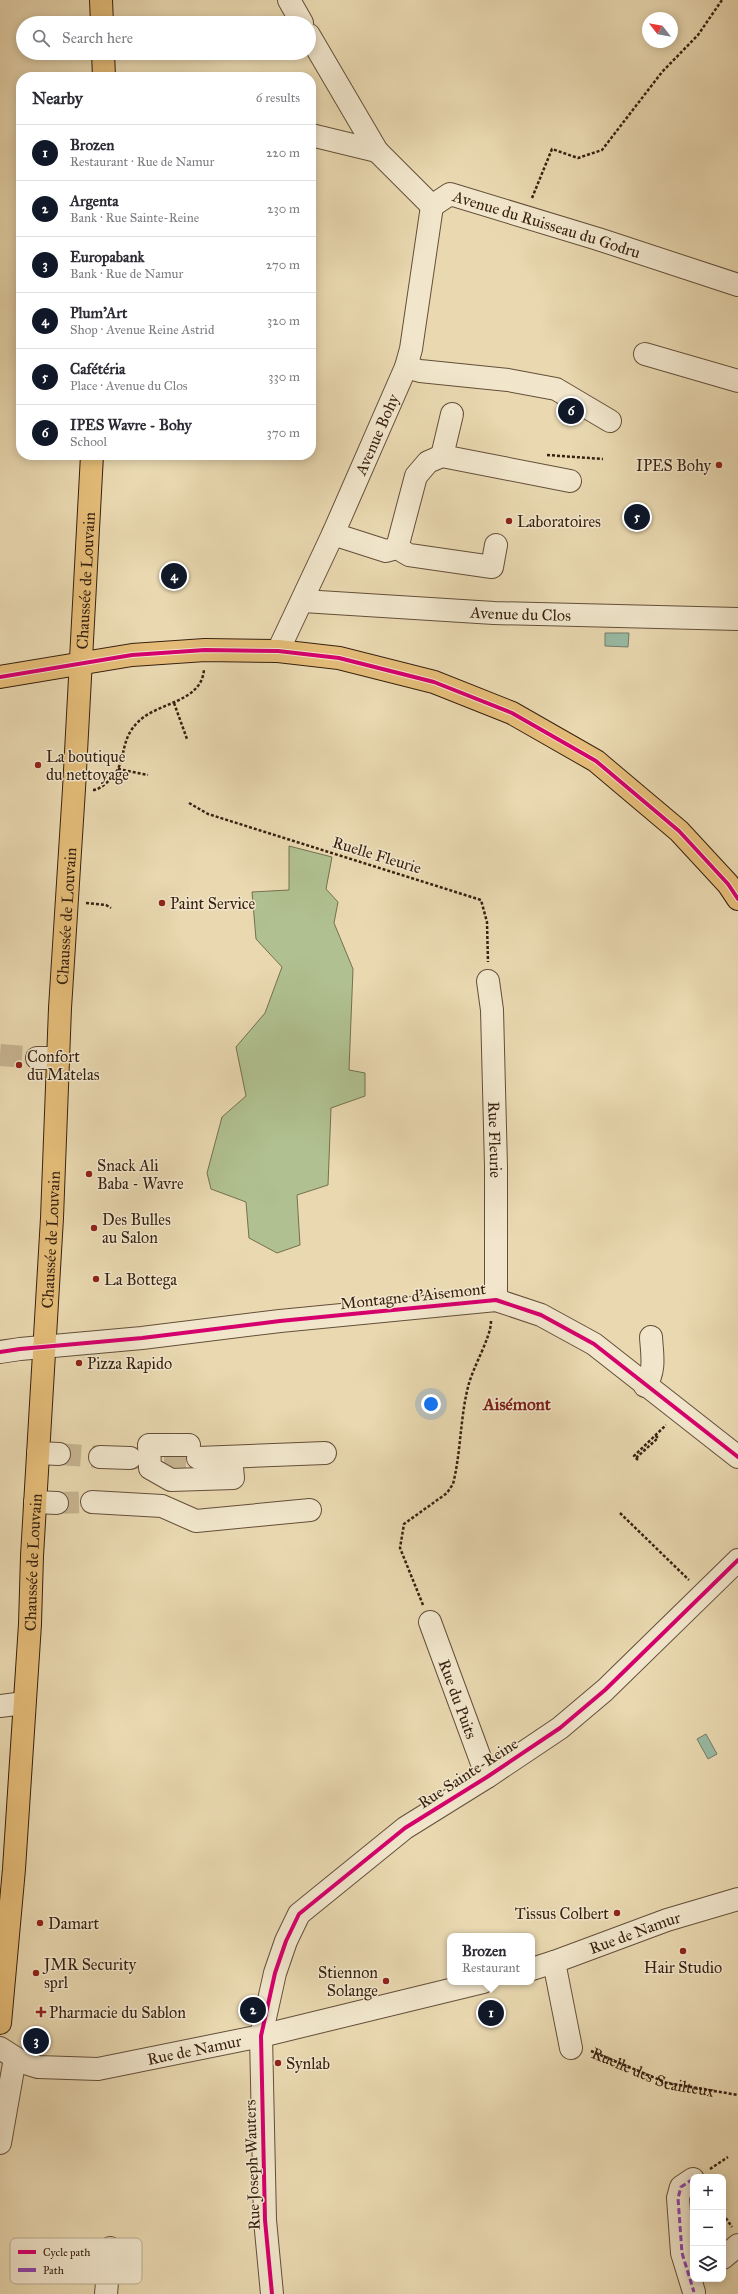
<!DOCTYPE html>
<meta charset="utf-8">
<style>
:root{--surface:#fff;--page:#f7f7f7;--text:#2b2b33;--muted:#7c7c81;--line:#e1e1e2;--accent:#111827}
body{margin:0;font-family:"IM FELL Great Primer",serif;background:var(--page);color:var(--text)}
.controls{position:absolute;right:12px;bottom:12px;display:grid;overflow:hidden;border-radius:8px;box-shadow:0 2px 10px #0003}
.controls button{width:36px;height:36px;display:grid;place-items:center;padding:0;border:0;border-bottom:1px solid var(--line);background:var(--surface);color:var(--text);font:20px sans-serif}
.compass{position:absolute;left:642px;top:12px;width:36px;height:36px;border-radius:50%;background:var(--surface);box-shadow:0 2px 10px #0003;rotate:301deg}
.you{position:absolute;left:431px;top:1404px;width:14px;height:14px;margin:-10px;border:3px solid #fff;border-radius:50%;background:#1a73e8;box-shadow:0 0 0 6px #1a73e833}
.badge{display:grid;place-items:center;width:26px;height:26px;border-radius:50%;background:var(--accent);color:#fff;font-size:13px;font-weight:700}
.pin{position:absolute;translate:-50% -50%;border:2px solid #fff;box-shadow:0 1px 4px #0006}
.popup{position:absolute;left:447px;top:1933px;width:88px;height:52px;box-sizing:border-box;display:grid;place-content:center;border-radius:8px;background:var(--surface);filter:drop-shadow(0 1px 3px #0005);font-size:13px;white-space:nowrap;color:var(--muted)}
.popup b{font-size:15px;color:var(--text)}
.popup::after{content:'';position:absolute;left:50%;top:100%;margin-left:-8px;border:8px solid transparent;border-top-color:var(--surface)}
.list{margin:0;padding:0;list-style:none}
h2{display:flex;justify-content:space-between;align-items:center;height:52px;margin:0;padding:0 16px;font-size:17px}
h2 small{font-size:13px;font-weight:400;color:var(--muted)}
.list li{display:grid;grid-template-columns:26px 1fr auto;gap:12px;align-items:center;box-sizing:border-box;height:56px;padding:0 16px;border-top:1px solid var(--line)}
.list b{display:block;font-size:15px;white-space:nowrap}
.list p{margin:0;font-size:13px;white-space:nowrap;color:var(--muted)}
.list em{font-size:13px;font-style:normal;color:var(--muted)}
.icon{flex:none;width:22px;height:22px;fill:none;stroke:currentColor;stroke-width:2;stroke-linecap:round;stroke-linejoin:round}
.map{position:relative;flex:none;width:738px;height:2294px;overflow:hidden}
.search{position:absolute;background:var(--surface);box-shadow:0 2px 10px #0003;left:16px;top:16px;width:300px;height:44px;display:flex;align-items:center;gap:10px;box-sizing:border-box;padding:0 14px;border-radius:22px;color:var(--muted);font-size:15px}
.panel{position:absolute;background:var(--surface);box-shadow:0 2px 10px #0003;left:16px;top:72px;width:300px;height:388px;border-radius:16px}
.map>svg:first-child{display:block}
</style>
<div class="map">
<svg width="738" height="2294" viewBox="0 0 738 2294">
<rect width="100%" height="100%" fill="#e9d8b0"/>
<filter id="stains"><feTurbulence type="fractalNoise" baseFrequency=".005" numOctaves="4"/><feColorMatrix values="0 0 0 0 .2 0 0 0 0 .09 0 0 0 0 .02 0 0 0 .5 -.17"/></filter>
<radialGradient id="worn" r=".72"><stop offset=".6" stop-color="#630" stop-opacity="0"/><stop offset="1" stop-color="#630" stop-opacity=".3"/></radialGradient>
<polygon fill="#b0c090" stroke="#747050" points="289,846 332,857 326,889 338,902 334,923 353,969 349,1070 365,1073 365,1096 331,1108 328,1185 297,1195 300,1245 277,1253 249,1238 246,1202 211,1189 207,1173 222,1117 246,1096 236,1047 265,1013 282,967 256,939 252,892 289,890"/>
<g fill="#99bba6" stroke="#727d6a">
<polygon points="605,633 629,633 628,647 605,646"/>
<polygon points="706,1734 717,1754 708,1759 697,1739"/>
</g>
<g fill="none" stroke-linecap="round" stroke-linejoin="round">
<g stroke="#c6b390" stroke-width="22" stroke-dasharray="22 11" stroke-linecap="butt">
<polyline points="0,1055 37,1058"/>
<polyline points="59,1454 100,1457"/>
<polyline points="131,1458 198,1458"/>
<polyline points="57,1503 92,1502"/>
</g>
<defs>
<g id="minor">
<polyline points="289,0 302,23"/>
<polyline points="309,35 377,151 432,206"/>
<polyline points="311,135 377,151"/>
<path id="s2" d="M 432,206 L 450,194 L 598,239 L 738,285"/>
<polyline points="645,354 738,381"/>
<polyline points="406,367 420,371 508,380 556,389 610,421"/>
<polyline points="442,456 452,414"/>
<polyline points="333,534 386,551 397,548 409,555 492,567 496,545"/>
<polyline points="397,548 416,476 428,462 442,456 570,481"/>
<path id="s3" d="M 303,601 L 494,613 L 738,619"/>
<path id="s4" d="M 278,651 L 333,534 L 406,367 L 411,349 L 432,206"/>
<path id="s5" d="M 488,981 L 492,1010 L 496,1167 L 496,1300"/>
<polyline points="37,1058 59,1058"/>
<polyline points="0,1352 20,1349 142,1338 280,1321 496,1300 541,1315 594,1344 738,1457"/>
<path d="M 645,1386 C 656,1371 652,1354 651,1337"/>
<polyline points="189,1445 149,1445 150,1468 171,1480 233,1478 231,1457"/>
<polyline points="38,1453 59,1454"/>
<polyline points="100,1457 130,1458"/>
<polyline points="198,1458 325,1453"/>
<polyline points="35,1502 57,1503"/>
<polyline points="92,1502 162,1506 196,1521 310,1510"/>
<path id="s6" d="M 430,1622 L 487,1777"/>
<polyline points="0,1706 24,1703"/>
<polyline points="554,1962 571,2048"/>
<path id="s7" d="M 532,1969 L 554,1962 L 667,1920 L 738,1899"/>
<path id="s8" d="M 0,2048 L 22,2062 L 38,2067 L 98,2069 L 261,2036 L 483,1982"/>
<polyline points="0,2143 15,2058"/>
<polyline points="693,2179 681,2187 678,2198 682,2253 694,2292"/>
<polyline points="723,2258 738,2245"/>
<polyline points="106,2294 110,2248"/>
<polyline points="272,2294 265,2220 261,2036 275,1973 286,1941 299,1914 405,1828 487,1777 560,1728 605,1690 738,1560"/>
</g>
<g id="major">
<polyline points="101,0 102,23"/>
<polyline points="103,53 104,77"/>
<polyline points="0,677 132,655 205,650 278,651 339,658 434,682 512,713 596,761 679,831 728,884 738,899"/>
<path id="s9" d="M 0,2023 L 14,1869 L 30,1624 L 32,1556 L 52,1218 L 60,1008 L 74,789 L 92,455"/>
</g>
</defs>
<use href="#minor" stroke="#644f39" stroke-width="24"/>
<use href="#major" stroke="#382111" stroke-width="24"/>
<g stroke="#382111" stroke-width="2.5" stroke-dasharray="3 2" stroke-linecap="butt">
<polyline points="532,198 552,149 578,158 602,150 662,72 698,35 722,0"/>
<polyline points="547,455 603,459"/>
<polyline points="174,703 187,739"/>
<polyline points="118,769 148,775"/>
<path d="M 93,790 C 101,790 114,777 118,769 C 126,751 122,738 138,722 C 157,702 202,703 204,669"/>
<polyline points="189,803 208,814 481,900 487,922 488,962"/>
<polyline points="86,903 106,905 111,908"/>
<polyline points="638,1458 637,1457 658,1438 655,1435"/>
<polyline points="638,1460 634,1456 666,1425"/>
<polyline points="620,1513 689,1580"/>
<path d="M 423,1605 L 400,1548 L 404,1524 L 447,1493 L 453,1484 C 461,1452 460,1419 468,1387 C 473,1366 491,1338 491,1321"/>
<path id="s1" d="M 591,2051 L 667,2083 L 738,2095"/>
<polyline points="710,2169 728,2157"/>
<polyline points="723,2214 732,2227"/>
</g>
<use href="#minor" stroke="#f1e6cc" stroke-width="22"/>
<use href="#major" stroke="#e4bc78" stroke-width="22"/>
<polyline stroke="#8e44ad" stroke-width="3" stroke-dasharray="6 3" stroke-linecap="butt" points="693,2179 681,2187 678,2198 682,2253 694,2292"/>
<defs>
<g id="cycleway">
<polyline points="0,677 132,655 205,650 278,651 339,658 434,682 512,713 596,761 679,831 728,884 738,899"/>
<polyline points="0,1352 20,1349 142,1338 280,1321 496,1300 541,1315 594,1344 738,1457"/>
<polyline points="272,2294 265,2220 261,2036 275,1973 286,1941 299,1914 405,1828 487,1777 560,1728 605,1690 738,1560"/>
</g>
</defs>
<use href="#cycleway" stroke="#f1e6cc" stroke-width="6"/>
<use href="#cycleway" stroke="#d6006c" stroke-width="4"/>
</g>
<g fill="#8f2418" stroke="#f1e6cc" stroke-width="1.5">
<circle cx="719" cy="465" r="4"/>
<circle cx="509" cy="521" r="4"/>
<circle cx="38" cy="765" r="4"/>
<circle cx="162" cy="903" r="4"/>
<circle cx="19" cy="1065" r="4"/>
<circle cx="89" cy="1174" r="4"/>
<circle cx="94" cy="1228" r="4"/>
<circle cx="96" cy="1279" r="4"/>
<circle cx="79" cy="1363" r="4"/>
<circle cx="617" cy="1913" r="4"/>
<circle cx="40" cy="1923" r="4"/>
<circle cx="683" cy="1951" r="4"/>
<circle cx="36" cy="1973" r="4"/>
<circle cx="386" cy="1981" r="4"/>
<path d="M39 2006h4v4h4v4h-4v4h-4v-4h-4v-4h4z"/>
<circle cx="278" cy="2063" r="4"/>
</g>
<g text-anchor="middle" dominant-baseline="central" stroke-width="3" stroke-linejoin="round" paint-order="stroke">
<g font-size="16" fill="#382111" stroke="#f1e6cc">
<text stroke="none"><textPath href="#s2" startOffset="123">Avenue du Ruisseau du Godru</textPath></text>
<text stroke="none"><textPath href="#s4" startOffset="238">Avenue Bohy</textPath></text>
<text stroke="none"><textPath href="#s9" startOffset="1445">Chaussée de Louvain</textPath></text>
<text stroke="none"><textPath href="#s3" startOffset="218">Avenue du Clos</textPath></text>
<text transform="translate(377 855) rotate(17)">Ruelle Fleurie</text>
<text stroke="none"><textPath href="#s9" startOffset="1109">Chaussée de Louvain</textPath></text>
<text stroke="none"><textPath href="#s5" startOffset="159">Rue Fleurie</textPath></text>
<text stroke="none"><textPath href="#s9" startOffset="785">Chaussée de Louvain</textPath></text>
<text transform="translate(413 1296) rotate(-6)">Montagne d'Aisemont</text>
<text stroke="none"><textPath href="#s9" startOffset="462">Chaussée de Louvain</textPath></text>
<text stroke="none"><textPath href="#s6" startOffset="82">Rue du Puits</textPath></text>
<text transform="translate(468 1773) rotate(-33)">Rue Sainte-Reine</text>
<text stroke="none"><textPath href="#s7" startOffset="109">Rue de Namur</textPath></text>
<text stroke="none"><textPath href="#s8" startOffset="201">Rue de Namur</textPath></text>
<text stroke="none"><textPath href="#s1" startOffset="66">Ruelle des Scailteux</textPath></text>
<text transform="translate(252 2165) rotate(-92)">Rue Joseph Wauters</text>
</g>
<g font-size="16" fill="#382111" stroke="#f1e6cc" text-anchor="start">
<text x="711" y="465" text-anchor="end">IPES Bohy</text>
<text x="517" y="521">Laboratoires</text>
<text x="46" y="756">La boutique<tspan x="46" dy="18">du nettoyage</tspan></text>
<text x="170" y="903">Paint Service</text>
<text x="27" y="1056">Confort<tspan x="27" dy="18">du Matelas</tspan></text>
<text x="97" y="1165">Snack Ali<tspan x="97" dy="18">Baba - Wavre</tspan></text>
<text x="102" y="1219">Des Bulles<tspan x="102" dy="18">au Salon</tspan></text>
<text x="104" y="1279">La Bottega</text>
<text x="87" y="1363">Pizza Rapido</text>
<text x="609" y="1913" text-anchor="end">Tissus Colbert</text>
<text x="48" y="1923">Damart</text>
<text x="44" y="1964">JMR Security<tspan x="44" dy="18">sprl</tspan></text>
<text x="683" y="1967" text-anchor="middle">Hair Studio</text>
<text x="378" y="1972" text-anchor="end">Stiennon<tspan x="378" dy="18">Solange</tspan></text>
<text x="49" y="2012">Pharmacie du Sablon</text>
<text x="286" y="2063">Synlab</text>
</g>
<g font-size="17" font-weight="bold" fill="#7a1f14" stroke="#f1e6cc">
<text x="517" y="1404">Aisémont</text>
</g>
</g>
<rect x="10" y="2238" width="132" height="46" rx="6" fill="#f1e6cc" stroke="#baab94" stroke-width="1"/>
<rect x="18" y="2250" width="18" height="4" fill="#d6006c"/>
<rect x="18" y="2268" width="18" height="4" fill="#8e44ad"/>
<g font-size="11" fill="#382111">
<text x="43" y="2256">Cycle path</text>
<text x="43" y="2274">Path</text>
</g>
<rect width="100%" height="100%" filter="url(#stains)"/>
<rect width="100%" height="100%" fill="url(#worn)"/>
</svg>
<div class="controls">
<button>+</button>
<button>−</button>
<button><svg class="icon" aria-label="layers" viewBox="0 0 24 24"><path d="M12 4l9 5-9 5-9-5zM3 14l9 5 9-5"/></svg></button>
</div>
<svg class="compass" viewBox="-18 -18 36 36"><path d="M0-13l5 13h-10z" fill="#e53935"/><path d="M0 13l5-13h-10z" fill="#7c7c81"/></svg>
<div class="you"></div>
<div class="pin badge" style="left:491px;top:2013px">1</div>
<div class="popup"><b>Brozen</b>Restaurant</div>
<div class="pin badge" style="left:253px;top:2010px">2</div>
<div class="pin badge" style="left:36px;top:2041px">3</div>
<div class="pin badge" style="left:174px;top:576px">4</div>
<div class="pin badge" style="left:637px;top:517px">5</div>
<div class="pin badge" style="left:571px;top:411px">6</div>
<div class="search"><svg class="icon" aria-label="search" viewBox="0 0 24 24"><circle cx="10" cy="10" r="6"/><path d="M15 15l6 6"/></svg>Search here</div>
<section class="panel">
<h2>Nearby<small>6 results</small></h2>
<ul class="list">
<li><span class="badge">1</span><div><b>Brozen</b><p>Restaurant · Rue de Namur</p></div><em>220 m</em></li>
<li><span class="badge">2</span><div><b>Argenta</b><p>Bank · Rue Sainte-Reine</p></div><em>230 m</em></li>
<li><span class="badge">3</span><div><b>Europabank</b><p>Bank · Rue de Namur</p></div><em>270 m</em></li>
<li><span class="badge">4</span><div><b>Plum'Art</b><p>Shop · Avenue Reine Astrid</p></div><em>320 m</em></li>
<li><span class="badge">5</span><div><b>Cafétéria</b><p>Place · Avenue du Clos</p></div><em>330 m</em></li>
<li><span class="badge">6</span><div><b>IPES Wavre - Bohy</b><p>School</p></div><em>370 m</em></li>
</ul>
</section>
</div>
